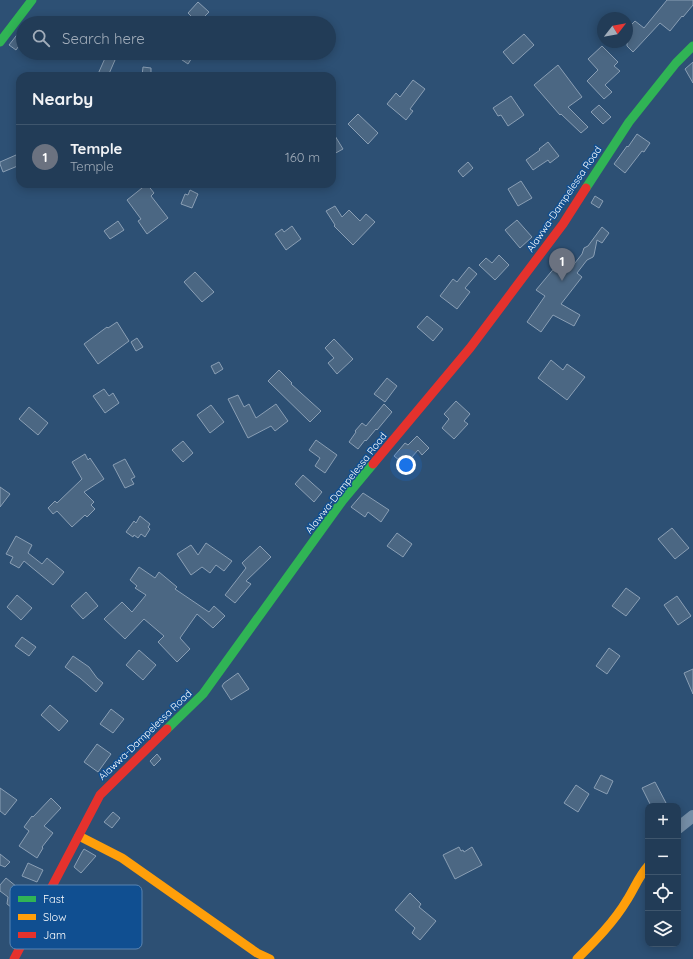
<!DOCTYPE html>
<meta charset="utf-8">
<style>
:root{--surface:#223c57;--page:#2e4761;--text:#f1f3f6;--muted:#a2adba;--line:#3f566d;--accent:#b6c2ce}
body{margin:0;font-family:Quicksand,sans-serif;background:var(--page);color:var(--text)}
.controls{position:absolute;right:12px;bottom:12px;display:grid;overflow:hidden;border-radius:8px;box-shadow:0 2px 10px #0003}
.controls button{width:36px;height:36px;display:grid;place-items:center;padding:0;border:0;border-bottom:1px solid var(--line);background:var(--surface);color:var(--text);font:20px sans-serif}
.compass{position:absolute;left:597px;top:12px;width:36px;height:36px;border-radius:50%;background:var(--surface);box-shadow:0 2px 10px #0003;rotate:59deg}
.you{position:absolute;left:406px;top:465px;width:14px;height:14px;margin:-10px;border:3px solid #fff;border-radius:50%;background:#1a73e8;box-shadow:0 0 0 6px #1a73e833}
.badge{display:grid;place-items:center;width:26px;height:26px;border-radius:50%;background:var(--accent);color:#fff;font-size:13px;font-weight:700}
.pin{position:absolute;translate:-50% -33px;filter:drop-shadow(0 1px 2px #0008)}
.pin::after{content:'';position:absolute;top:21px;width:14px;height:12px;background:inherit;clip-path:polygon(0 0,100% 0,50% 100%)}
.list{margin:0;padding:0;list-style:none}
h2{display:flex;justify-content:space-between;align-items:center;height:52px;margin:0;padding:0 16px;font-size:17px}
h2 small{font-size:13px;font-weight:400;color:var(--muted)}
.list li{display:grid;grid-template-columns:26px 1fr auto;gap:12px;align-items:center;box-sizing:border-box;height:64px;padding:0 16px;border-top:1px solid var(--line)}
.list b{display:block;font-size:15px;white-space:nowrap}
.list p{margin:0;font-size:13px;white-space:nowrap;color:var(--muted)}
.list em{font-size:13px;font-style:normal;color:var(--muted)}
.icon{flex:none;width:22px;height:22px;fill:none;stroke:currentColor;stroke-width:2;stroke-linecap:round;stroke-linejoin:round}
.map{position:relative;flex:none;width:693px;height:959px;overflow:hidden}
.search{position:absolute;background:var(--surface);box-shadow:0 2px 10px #0003;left:16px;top:16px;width:320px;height:44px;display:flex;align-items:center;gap:10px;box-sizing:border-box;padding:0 14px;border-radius:22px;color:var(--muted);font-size:15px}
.panel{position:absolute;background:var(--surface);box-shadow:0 2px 10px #0003;left:16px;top:72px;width:320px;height:116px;border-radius:12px}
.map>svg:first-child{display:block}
</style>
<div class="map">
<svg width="693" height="959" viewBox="0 0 693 959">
<rect width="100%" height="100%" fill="#2d5074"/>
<g fill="#4b6783" stroke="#8a9fb5">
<polygon points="667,0 693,0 693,5 683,17 682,16 670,31 660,23 633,52 627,46 627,29 635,21 644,28"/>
<polygon points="198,2 209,12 198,23 188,13"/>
<polygon points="23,27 23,40 16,50 9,45"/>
<polygon points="524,34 534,45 513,64 503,52"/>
<polygon points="602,46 618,62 614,66 620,71 605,85 612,92 604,99 587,81 598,70 588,59"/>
<polygon points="172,53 195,53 188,64"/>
<polygon points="106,56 115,60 108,76 104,76 98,74"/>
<polygon points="693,62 693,83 685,69"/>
<polygon points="558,65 582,97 568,107 588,127 581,133 561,114 560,115 534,85"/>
<polygon points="143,67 151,68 151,76 142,76"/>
<polygon points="413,80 425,89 410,109 413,111 406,120 387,104 396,93 400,97"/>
<polygon points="511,96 524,115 508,126 501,115 498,116 493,108"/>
<polygon points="599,105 611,117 603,124 591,112"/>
<polygon points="358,114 378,133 368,144 348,124"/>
<polygon points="332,131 343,149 332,155"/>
<polygon points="637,134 650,143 644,152 642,151 625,173 614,164 622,153 627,146 628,147"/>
<polygon points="548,142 559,156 550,163 548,160 533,170 526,160 540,150 539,149"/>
<polygon points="16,155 20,165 3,172 0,164 0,162"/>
<polygon points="468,162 473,168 463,177 458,171"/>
<polygon points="521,181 532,198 518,206 508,189"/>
<polygon points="147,184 154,193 151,196 168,218 147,234 138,221 141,219 127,200"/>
<polygon points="190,190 198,194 192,208 181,204 185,194 188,195"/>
<polygon points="595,196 603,201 599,208 591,203"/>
<polygon points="335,206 342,217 349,210 360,221 366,214 375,222 353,245 334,226 335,225 326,211"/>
<polygon points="517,220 532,237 520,248 505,230"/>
<polygon points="118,221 124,230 110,239 104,231"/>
<polygon points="292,226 301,239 286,250 275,234 282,229 284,232"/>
<polygon points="602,227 609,233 602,243 597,240 594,255 593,257 587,260 577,273 582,277 561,304 580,315 574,326 553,315 541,332 527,322 545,296 536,290 556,266 561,270 566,265 571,268 582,254 584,248 588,246"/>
<polygon points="499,255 509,265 495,280 479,265 486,258 492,263"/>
<polygon points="469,267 477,274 465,288 470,292 457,309 440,296 453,279 457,282"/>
<polygon points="195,272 214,292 202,302 184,282"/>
<polygon points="427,316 443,329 433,341 417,327"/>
<polygon points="117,322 129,341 98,364 84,344 107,327 108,328"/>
<polygon points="137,338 143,347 136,351 131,342"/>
<polygon points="334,339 353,359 337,374 328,363 334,358 325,348"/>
<polygon points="551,360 563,370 567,364 585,377 567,400 538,378"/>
<polygon points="219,362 223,369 215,374 211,366"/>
<polygon points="279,370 292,383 291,384 321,411 310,422 268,381"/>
<polygon points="387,378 397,386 385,402 374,394"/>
<polygon points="104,389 109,396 113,393 119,403 105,413 93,396"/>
<polygon points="238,395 244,407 249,404 256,418 276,404 288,421 275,431 271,426 248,438 228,399"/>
<polygon points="456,401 470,414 464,421 468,424 454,439 442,428 449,419 444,414"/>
<polygon points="384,404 392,412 377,430 376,429 366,441 365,440 358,449 349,442 356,432 355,431 362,423 366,426"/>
<polygon points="211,405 224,422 210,433 197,415"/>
<polygon points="29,407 48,423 38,435 19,419"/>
<polygon points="417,436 429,448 422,455 418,450 405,465 394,456 405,443 408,445"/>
<polygon points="316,440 337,455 325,473 315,466 320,458 309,450"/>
<polygon points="183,441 193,453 183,462 172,450"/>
<polygon points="85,454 88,460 90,458 104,479 84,492 94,502 91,505 95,509 87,517 85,515 72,527 57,511 53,514 48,508 55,501 57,503 82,479 72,462"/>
<polygon points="125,459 135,477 131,479 134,484 125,488 113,465"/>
<polygon points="303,475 322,492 314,502 295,484"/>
<polygon points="0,487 10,494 0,507"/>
<polygon points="363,493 389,510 381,522 368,512 365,517 351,507"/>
<polygon points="140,516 150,524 148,527 150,529 145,537 141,534 138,538 134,535 133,537 126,532 134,521 136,523"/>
<polygon points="672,528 689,548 675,559 658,539"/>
<polygon points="397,533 412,544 403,557 387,546"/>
<polygon points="16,536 32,545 28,553 42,564 47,558 64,572 53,585 24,561 19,568 10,563 13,557 6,554"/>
<polygon points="206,543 232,561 224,571 216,565 210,573 202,567 191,575 177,554 191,545 198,555"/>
<polygon points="260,546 271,557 246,581 251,584 235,603 225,595 246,568 242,563"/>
<polygon points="139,567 155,578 159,572 177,587 175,589 209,612 214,606 225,616 213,628 197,614 180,638 190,649 177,662 158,642 164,636 144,619 125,639 104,619 122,602 132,612 146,595 135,588 137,586 130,580"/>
<polygon points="626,588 640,598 626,616 612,606"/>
<polygon points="86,592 98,606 83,619 71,606"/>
<polygon points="17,595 32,608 21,620 7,607"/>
<polygon points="677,596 691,616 678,625 664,605"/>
<polygon points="22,637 36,647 29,656 15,646"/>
<polygon points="609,648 620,656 607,674 596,666"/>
<polygon points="139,650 156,665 143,680 126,665"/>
<polygon points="73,656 89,667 97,678 103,683 96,692 80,678 65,667"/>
<polygon points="693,669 693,694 684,673"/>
<polygon points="238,673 249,689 231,700 222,686 224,683"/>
<polygon points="50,705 68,721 59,731 41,715"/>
<polygon points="111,709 124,719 113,733 100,724"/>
<polygon points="97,744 111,754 98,772 84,762"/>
<polygon points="157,754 161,759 154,766 150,761"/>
<polygon points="601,775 613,781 607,794 594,788"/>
<polygon points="655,782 666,803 661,806 651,806 642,788"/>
<polygon points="576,785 589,794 578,812 564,803"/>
<polygon points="0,788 17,800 5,815 0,811"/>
<polygon points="51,798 61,808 44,826 53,833 42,847 43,848 37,858 19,846 29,831 24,827 32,816 33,817"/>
<polygon points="113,812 120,818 112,828 104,822"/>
<polygon points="459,847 461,851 463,850 464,852 472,847 482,865 455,879 443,855"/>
<polygon points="84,849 96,856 81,873 74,867 82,852"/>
<polygon points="0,854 10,862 5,867 0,865"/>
<polygon points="28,863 43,870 37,882 22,876"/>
<polygon points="6,878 33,900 27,907 21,902 15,910 7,904 8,897 0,891 0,885"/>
<polygon points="410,893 421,904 419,907 436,921 420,940 412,933 415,928 395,910"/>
</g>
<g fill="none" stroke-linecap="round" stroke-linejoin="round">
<polyline stroke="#758ea7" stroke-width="12" points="678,828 693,816"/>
<g stroke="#30b455" stroke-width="9">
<polyline points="0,42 32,0"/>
<polyline points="586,188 629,122 676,63 693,46"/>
<polyline points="167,729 203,694 343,500 373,464"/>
</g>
<g stroke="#ff9f0a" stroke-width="9">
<polyline points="79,836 122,858 257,953 270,959"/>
<path d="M 577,959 C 595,941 614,922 627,900 C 634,889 639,876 648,866"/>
</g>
<g stroke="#e5322d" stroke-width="9">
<polyline points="373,464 470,348 563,224 586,188"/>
<polyline points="14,959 100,795 167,729"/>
</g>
</g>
<g text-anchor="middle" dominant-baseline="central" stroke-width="3" stroke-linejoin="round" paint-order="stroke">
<g font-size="10" fill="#fff" stroke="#104f91">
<text transform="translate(564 199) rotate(-56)">Alawwa-Dampelessa Road</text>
<text transform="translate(346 483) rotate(-52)">Alawwa-Dampelessa Road</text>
<text transform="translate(145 735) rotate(-44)">Alawwa-Dampelessa Road</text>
</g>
</g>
<rect x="10" y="885" width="132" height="64" rx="6" fill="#104f91" stroke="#5884b2" stroke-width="1"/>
<rect x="18" y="896" width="18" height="6" fill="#30b455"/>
<rect x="18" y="914" width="18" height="6" fill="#ff9f0a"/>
<rect x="18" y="932" width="18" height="6" fill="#e5322d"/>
<g font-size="11" fill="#fff">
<text x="43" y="903">Fast</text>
<text x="43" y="921">Slow</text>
<text x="43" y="939">Jam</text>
</g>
</svg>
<div class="controls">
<button>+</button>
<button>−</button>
<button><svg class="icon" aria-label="locate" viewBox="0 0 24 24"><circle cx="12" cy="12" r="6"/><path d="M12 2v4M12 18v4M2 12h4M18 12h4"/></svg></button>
<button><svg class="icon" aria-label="layers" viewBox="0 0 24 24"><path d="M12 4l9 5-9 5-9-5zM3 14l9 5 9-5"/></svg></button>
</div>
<svg class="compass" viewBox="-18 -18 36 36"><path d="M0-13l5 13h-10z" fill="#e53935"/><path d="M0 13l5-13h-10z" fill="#a2adba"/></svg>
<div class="you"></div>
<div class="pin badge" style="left:562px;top:281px;background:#6b7280">1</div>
<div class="search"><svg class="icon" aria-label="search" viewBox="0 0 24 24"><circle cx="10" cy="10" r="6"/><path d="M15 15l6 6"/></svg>Search here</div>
<section class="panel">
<h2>Nearby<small></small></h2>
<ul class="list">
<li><span class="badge" style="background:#6b7280">1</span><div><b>Temple</b><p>Temple</p></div><em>160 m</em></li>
</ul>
</section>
</div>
